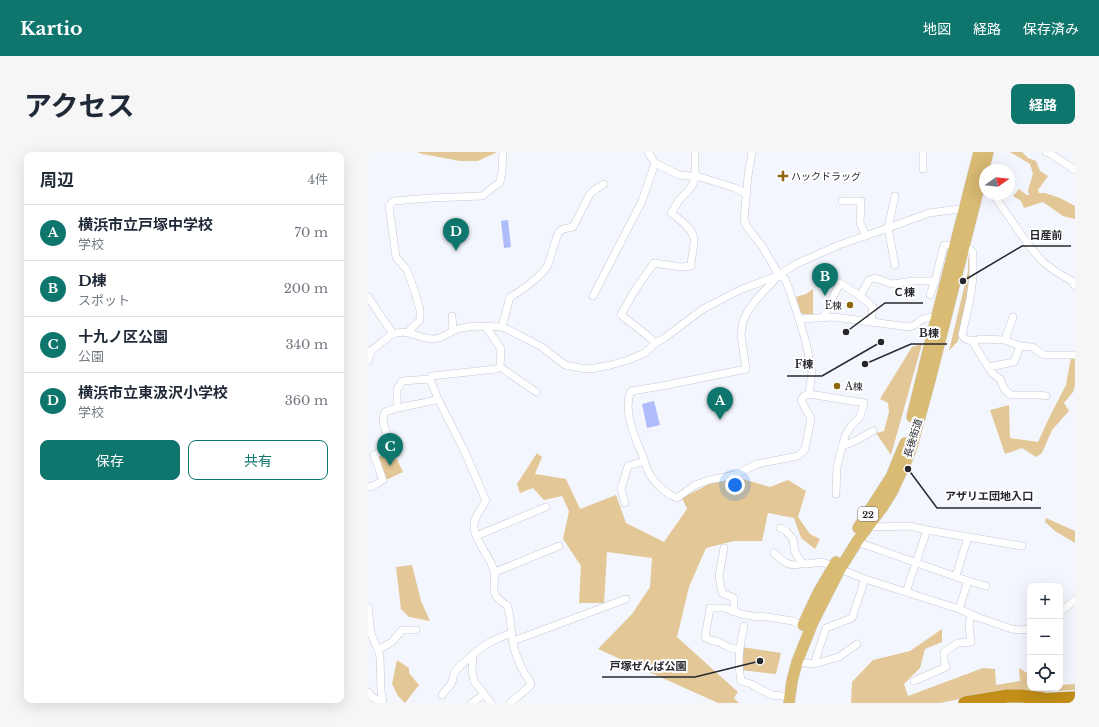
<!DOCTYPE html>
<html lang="ja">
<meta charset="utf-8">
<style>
:root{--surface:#fff;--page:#f6f6f7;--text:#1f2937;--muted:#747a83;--line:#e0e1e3;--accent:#0f766e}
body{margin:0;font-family:"Libre Baskerville","Noto Sans JP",serif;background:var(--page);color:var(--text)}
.controls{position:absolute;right:12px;bottom:12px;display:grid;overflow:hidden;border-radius:8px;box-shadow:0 4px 16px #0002}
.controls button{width:36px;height:36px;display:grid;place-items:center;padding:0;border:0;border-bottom:1px solid var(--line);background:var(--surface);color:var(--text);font:20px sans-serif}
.compass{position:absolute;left:611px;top:12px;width:36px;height:36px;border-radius:50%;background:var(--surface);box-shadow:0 4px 16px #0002;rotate:76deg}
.you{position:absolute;left:367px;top:333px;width:14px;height:14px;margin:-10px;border:3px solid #fff;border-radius:50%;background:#1a73e8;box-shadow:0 0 0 6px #1a73e833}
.badge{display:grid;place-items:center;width:26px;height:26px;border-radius:50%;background:var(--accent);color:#fff;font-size:13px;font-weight:700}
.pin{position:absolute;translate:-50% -33px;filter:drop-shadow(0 1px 2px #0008)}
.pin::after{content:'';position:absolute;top:21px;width:14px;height:12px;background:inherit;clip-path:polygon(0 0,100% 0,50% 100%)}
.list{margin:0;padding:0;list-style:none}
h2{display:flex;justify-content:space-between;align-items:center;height:52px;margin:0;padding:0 16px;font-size:17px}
h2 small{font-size:13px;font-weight:400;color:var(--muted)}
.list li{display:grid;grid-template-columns:26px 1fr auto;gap:12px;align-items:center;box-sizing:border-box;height:56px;padding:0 16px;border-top:1px solid var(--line)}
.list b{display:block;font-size:15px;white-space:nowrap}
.list p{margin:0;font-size:13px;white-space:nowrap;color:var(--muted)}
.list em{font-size:13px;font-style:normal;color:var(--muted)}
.actions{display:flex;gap:8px;padding:12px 16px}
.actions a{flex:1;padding:9px 0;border:1px solid var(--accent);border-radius:8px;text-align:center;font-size:14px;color:var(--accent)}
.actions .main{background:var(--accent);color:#fff}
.icon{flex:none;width:22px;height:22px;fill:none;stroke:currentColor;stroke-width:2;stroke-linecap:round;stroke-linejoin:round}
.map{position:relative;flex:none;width:707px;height:551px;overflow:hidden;border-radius:8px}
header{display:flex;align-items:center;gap:24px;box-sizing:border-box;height:56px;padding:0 20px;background:var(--accent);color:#fff}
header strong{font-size:19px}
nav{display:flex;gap:22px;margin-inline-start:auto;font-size:14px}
.intro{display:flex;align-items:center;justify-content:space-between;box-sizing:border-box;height:96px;padding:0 24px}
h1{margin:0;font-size:28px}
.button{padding:10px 18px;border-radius:8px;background:var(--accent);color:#fff;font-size:14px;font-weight:700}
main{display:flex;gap:24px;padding:0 24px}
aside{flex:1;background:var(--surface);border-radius:8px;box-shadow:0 4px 16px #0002}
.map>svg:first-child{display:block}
</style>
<header>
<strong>Kartio</strong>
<nav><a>地図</a><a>経路</a><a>保存済み</a></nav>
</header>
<div class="intro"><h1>アクセス</h1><a class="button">経路</a></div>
<main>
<aside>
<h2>周辺<small>4件</small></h2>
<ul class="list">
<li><span class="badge">A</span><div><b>横浜市立戸塚中学校</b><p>学校</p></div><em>70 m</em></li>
<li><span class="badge">B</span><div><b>D棟</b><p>スポット</p></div><em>200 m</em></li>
<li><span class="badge">C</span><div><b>十九ノ区公園</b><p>公園</p></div><em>340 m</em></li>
<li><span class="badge">D</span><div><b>横浜市立東汲沢小学校</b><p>学校</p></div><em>360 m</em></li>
</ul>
<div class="actions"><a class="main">保存</a><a>共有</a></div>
</aside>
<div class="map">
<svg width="707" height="551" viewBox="0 0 707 551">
<rect width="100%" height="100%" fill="#f4f6fd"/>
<g fill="#e3c797">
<polygon points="49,0 129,0 110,9 92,9 54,2"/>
<polygon points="642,0 654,0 660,6 668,9 672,19 680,24 670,38 671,41 677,41 692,46 707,54 707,67 695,64 675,50 656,56 653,49 645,44 651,37 659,43 661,43 660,38 665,22 662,12"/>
<polygon points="601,104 603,104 603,125 590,189 581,199 600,119 600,108"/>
<polygon points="445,137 445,162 435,162 433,161 428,145 438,142"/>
<polygon points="554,192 523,303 508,281 516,279 521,260 520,251 512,247 544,195"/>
<polygon points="703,205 707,205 707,234 705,240 696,251 701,259 684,278 674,301 668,305 654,296 637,302 622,258 641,253 642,286 670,290 681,266 698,233"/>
<polygon points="24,297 35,320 18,328 10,307 11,303"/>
<polygon points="169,301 174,305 167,322 198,327 212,357 248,343 258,371 296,390 319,357 314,346 343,331 368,325 402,335 420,328 438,339 430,365 442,382 452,387 447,397 433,386 426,366 400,361 394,389 366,389 338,396 321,435 309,485 370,540 366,546 371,551 350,551 230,497 264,462 282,435 284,406 239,400 236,451 211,451 213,414 195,387 201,359 194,344 176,348 165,336 152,341 149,332"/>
<polygon points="678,366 707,379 707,391 687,379 677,370"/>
<polygon points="44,413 53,449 62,469 41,465 33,457 28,415"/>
<polygon points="574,477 574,490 557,497 552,516 536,532 540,544 615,516 627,517 628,533 652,529 651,516 662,523 662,536 692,536 692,533 707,532 707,538 672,540 654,537 637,538 572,551 483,551 484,530 505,508 542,499"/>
<polygon points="374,495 413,501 408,522 373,518"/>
<polygon points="29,508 41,516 41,521 51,533 37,551 30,544 24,532"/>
</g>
<g fill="#aebcfb">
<polygon points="140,68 143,95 136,96 133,69"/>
<polygon points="286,249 292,273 279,276 274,252"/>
</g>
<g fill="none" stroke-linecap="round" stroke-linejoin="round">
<defs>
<g id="street">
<polyline points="280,0 287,11 311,23 332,25 367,36 379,42"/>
<polyline points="384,0 380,24 376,68 379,75 394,94 411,123 417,127 422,140 431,167 438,190 444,220 441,242"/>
<polyline points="678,0 683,2 707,18"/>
<polyline points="555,17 555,0"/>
<polyline points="625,42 662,95 675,110 690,121 704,129 707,134"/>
<polyline points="527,44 520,76 527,113"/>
<polyline points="474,49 493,49 492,71 498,84"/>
<polyline points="596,95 603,98 605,101 605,125 602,147 594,183 597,187 604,189 614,187 637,188 652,194 664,195 676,203 707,203"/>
<path d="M 411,123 L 387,149 L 380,159 L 375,169 L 373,183 L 378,217 L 294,234 L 263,239 C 254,259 268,288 276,307 C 277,311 278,315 280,319 C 285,330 298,342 309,346 L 327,333 L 341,328 L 367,323 L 389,312 L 430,304 L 437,297 L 443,266 L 437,256 L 433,248 L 436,244 L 441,242 L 496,251 L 492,265 L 483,274 L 477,284 L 469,314 L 468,342"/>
<polyline points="562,143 567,129"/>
<polyline points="225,144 274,49 287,11"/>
<polyline points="492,144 501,128 507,126 524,132 545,129 567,129 576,93 587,93"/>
<polyline points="0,145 25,182"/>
<polyline points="84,164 85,179"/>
<polyline points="455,166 472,131 492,144 505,155 503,169"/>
<path d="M 431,167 L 466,165 L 541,175 C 547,174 550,170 555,167 C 560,165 567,165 572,166"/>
<polyline points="118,175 133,197 132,215 168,240"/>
<path d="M 134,175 L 142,145 C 152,140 175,123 180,113 C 184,102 186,90 191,80 L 195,77 L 205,75 L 222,42 L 228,37 L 236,32"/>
<polyline points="40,180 52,168 52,158 47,140 39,118 28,105 21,54 25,49 64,46 114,44 132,30 134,20 135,0"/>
<polyline points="637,188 645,165"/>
<polyline points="604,189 624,221 632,227 636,237 643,243 672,243 678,244"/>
<path d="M 287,191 L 280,184 L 253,163 L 267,138 L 286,111 L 312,115 L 323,114 C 323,106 326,97 326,89 C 327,78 311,67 303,61 L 312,47 L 320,39 L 325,32 L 327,25 L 327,0"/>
<path d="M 0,200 C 9,196 17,186 25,182 C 41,176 50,187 65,187 C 75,187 81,180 90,177 C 104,172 120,175 134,175 L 137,176 L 174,195 L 197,213 L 212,216 L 222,217 L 243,213 L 260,208 L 277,201 L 287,191 L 295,187 L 335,157 L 372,138 L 411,123 L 428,112 L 471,93 L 520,76 L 561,61 L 599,56"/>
<polyline points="0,209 3,199"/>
<path d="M 132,215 L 128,217 L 64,224 L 62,227 L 70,247 L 96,298 L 118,349 C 113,357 106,365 106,374 C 106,386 119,402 124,413 C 132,430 116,441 139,453 C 143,464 143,476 144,487 C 147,503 153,518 163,531 L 162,534 L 142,551"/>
<polyline points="620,215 646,210 652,194"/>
<polyline points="29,255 29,238 34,229 62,227"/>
<polyline points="474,294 487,289 505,279"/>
<path d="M 0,335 L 5,334 L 15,328 L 6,303 L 20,296 L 22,290 C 19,281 12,269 17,260 C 34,253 52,253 70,247"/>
<polyline points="257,351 253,337 260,314 276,309"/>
<polyline points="500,374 506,375 541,374 559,378 654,394"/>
<polyline points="412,376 418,379 425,387 427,400 434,411 439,412 454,410 497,427 591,457 609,465 644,477 652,478 662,477"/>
<polyline points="108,384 178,355"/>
<polyline points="490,388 495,392 600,429 618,434"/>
<polyline points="356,396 351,424 354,441 366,446 366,460"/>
<path d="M 406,401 C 413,408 423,417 434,411"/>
<polyline points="127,420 191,394"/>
<polyline points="588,424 600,385"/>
<polyline points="538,440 559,378"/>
<polyline points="0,455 3,482 10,498 12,505 13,538 15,551"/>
<polyline points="591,457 600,429"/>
<polyline points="692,460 707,448"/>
<path d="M 376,474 C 372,493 369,509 373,529 L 383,532 L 388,535 L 404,543 L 415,544"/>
<polyline points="145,489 258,447"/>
<polyline points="10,498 24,490 34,478 48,478"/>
<polyline points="371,498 360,495 351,490 342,488 337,485 342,456 357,456 373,462 389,465 392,464 425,469 435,474"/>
<polyline points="105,502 104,519 106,529 123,551"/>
<polyline points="429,510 446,512 471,505 489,492"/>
<polyline points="446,512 458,476 484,466 497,427"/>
<polyline points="546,529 578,515 576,508 576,500 590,491 603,490 601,473 603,462"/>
<polyline points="0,540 4,545 15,551"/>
<path d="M 74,543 C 77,539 81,535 84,530 C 85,528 85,524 86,522 C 89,515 96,511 101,506 C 115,493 126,487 144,481"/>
<polyline points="104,551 116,542"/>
</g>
<g id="primary">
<polyline points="544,265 564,183 611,0"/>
<polyline points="490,376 523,325 537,291"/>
<polyline points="435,473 450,441 468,410"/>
<polyline points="421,551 424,529 429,510 445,470 472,417 490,388 514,356 524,340 537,312 544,294 562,228 620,0"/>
</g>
<g id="highway">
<polyline points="667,548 707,546"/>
<polyline points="597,551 639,544 654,544 675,547"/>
</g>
</defs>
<use href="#street" stroke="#c3c8d8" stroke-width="8"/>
<use href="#primary" stroke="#d4d4d5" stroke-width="12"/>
<use href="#highway" stroke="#d4d4d5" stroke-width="14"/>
<use href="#street" stroke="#fff" stroke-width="7"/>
<use href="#primary" stroke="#dabb74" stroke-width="11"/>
<use href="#highway" stroke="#c28e18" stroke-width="13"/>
</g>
<g fill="#8f670d" stroke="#fff" stroke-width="1.5">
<path d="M413 18h4v4h4v4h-4v4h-4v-4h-4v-4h4z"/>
<circle cx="482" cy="153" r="4"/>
<circle cx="469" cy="234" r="4"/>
</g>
<g text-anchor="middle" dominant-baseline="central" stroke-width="4" stroke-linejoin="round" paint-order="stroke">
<rect fill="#fff" stroke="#67686d" stroke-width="1" x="490" y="355" width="20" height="14" rx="3"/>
<g font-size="9" font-weight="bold" fill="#26282e">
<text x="500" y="362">22</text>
</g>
<g font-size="10" fill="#26282e" stroke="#fff" text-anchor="start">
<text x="423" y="24">ハックドラッグ</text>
<text x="474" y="153" text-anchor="end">E棟</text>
<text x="477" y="234">A棟</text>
</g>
<g font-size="10" fill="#26282e" stroke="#fff">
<text transform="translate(545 286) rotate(-73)">長後街道</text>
</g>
</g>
<path fill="none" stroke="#26282e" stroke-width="1.5" d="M595 129L654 94H703M478 180L517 151H555M497 212L543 192H579M513 190L454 224H419M540 317L569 356H673M392 509L327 525H234"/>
<g fill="#26282e" stroke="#fff" stroke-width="1.5">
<circle cx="595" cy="129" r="4"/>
<circle cx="478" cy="180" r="4"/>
<circle cx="497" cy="212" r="4"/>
<circle cx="513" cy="190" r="4"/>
<circle cx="540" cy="317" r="4"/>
<circle cx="392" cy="509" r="4"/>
</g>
<g font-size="11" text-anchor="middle" font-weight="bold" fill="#26282e" stroke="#fff" stroke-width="4" stroke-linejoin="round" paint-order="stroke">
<text x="678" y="87">日産前</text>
<text x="536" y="144">Ｃ棟</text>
<text x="561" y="185">B棟</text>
<text x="436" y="216">F棟</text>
<text x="621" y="348">アザリエ団地入口</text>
<text x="280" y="518">戸塚ぜんば公園</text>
</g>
</svg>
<div class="controls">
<button>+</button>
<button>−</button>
<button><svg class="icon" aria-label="locate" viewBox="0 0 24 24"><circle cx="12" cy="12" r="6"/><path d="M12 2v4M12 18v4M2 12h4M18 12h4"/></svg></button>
</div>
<svg class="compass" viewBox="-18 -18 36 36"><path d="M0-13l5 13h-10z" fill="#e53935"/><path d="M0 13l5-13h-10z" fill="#747a83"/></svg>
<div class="you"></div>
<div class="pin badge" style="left:352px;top:268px">A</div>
<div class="pin badge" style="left:457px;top:144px">B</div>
<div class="pin badge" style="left:22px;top:314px">C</div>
<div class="pin badge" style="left:88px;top:99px">D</div>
</div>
</main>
